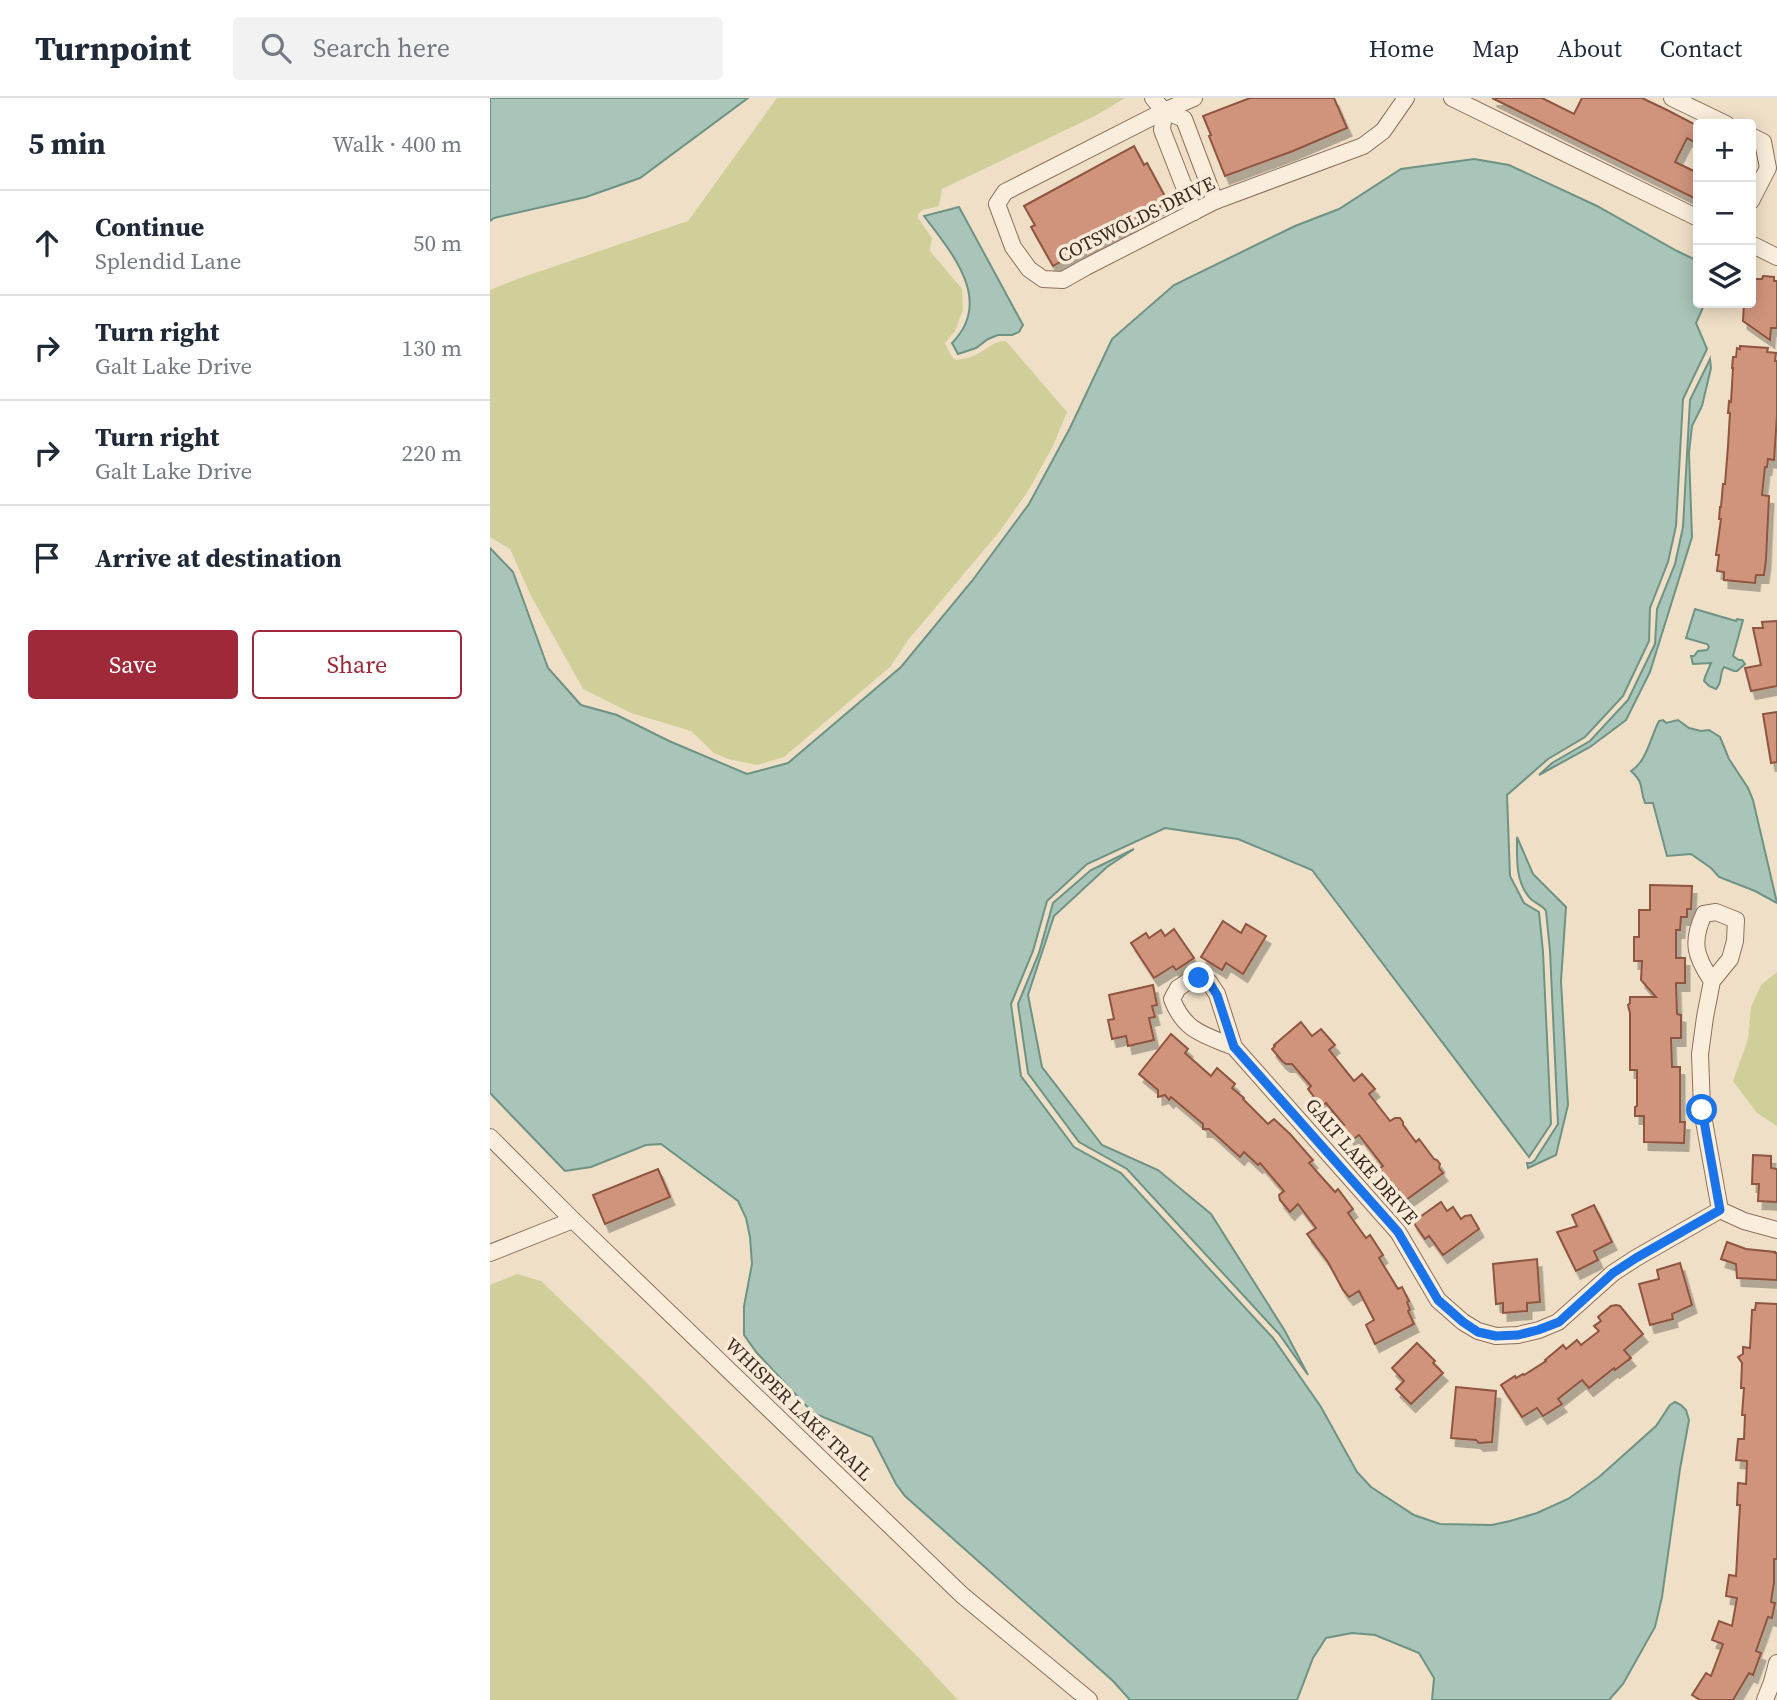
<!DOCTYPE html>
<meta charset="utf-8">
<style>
:root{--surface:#fff;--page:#f2f2f3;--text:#1f2937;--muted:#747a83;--line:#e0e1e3;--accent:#9f2939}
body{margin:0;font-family:"Source Serif 4",serif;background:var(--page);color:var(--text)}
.controls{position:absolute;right:21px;top:21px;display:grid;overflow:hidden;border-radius:7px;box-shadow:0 4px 18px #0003}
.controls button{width:63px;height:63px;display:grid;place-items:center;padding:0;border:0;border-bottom:2px solid var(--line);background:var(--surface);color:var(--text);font:35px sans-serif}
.stop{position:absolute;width:21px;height:21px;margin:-16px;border:5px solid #1a73e8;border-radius:50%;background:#fff}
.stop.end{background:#1a73e8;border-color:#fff;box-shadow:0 2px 7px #0008}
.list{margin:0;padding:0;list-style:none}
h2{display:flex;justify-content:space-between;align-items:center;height:91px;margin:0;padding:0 28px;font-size:30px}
h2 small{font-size:23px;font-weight:400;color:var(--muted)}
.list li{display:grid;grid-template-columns:46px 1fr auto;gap:21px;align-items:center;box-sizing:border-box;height:105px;padding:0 28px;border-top:2px solid var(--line)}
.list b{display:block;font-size:26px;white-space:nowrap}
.list p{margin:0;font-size:23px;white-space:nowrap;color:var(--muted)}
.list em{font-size:23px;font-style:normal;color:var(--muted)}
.actions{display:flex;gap:14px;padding:21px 28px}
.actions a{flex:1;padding:16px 0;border:2px solid var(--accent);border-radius:7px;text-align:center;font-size:24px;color:var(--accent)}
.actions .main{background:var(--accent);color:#fff}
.icon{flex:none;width:38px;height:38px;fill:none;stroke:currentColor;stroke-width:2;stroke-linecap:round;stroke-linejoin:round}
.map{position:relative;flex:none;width:1287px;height:1602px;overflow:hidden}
header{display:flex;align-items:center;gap:42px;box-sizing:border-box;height:98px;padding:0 35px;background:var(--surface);border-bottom:2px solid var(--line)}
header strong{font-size:33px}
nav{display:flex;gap:38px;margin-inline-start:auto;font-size:24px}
.search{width:490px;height:63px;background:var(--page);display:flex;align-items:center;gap:18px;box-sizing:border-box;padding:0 24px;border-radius:7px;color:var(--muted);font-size:26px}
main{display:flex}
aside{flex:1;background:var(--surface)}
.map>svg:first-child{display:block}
</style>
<header>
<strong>Turnpoint</strong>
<div class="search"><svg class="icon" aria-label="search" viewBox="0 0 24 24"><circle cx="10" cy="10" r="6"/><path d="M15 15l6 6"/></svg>Search here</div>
<nav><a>Home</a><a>Map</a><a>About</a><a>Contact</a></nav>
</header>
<main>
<aside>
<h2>5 min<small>Walk · 400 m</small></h2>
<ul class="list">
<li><svg class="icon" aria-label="ahead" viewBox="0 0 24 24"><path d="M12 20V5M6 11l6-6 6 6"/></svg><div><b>Continue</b><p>Splendid Lane</p></div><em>50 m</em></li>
<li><svg class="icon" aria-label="right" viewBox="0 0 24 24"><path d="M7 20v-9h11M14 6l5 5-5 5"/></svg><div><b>Turn right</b><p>Galt Lake Drive</p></div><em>130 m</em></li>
<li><svg class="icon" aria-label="right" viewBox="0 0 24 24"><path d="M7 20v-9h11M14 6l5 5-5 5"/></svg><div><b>Turn right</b><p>Galt Lake Drive</p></div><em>220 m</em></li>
<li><svg class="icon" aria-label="arrive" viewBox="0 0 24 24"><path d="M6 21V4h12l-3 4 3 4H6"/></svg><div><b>Arrive at destination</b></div></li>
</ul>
<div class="actions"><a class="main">Save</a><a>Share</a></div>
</aside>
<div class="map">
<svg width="1287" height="1602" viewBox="0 0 1287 1602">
<defs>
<filter id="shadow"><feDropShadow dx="4.5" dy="8" stdDeviation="0" flood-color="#0004"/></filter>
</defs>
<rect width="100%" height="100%" fill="#f0dfc7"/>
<g fill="#d0cf9a">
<path d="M 287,0 L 635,0 L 605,18 L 452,91 L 449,108 L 433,112 L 428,116 L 428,120 L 442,140 L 440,153 L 472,191 L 473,212 L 465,233 L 455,245 L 462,259 L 466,262 C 473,261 483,259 489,255 C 499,250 503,243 516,243 L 577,314 L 563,348 L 538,393 L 510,433 L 419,541 L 400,569 L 294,659 L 267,667 L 238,661 L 224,655 L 201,633 L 141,615 L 93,591 L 41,498 L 20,451 L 0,439 L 0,192 L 27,181 L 198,123 Z"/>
<polygon points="1287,874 1287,1028 1267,1015 1243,983 1258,941 1261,909 1271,887"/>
<polygon points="27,1176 51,1183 151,1279 427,1558 468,1602 0,1602 0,1187"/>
</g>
<g fill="#a9c4b8" stroke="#6e9385" stroke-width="2">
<polygon points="0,0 258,0 150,80 96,99 4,120 0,123"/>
<polygon points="984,61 1019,67 1107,108 1187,153 1208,163 1208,205 1215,205 1206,225 1217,251 1193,301 1186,428 1178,464 1160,510 1159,543 1133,598 1095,639 1058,661 1017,697 1020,778 1034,805 1049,814 1053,854 1061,1026 1039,1059 822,772 748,741 675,730 597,766 557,803 543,853 521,906 531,978 584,1049 631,1075 783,1240 831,1309 867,1374 881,1389 924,1417 950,1426 1002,1427 1020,1423 1047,1415 1078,1401 1109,1379 1166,1328 1180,1307 1185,1304 1191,1307 1196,1312 1199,1322 1190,1371 1172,1499 1165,1529 1133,1586 1119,1602 942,1602 944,1580 929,1555 885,1537 862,1535 836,1540 823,1560 807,1602 640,1602 623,1583 415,1398 406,1386 382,1339 323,1315 267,1255 254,1237 254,1208 262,1166 260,1139 256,1120 248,1103 171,1046 156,1047 101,1069 75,1073 0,995 0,450 23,474 58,570 91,607 127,617 179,643 257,676 298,665 411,569 482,483 539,406 580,330 622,241 684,187 805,128 849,111 911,71"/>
<path d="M 469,109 L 533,227 L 529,234 L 522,237 L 508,237 L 498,241 L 486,250 L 468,256 L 462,245 C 504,203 462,155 434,118 Z"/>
<polygon points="1220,261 1221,270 1212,308 1202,328 1199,355 1202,439 1160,574 1136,622 1100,649 1049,677 1062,665 1100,643 1138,602 1165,546 1167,511 1185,466 1193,429 1200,302"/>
<path d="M 1205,511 L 1246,523 L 1247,521 L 1253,522 L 1243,558 L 1249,562 L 1252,562 L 1255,566 L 1247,573 L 1244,573 L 1234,569 C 1229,576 1233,584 1226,591 L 1219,588 L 1214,583 L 1215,579 L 1221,565 L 1203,566 L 1201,558 L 1204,558 L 1208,553 L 1217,552 L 1219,549 L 1217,546 L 1196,540 Z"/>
<path d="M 1173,622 L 1176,625 L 1188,622 L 1199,630 L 1211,633 L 1219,632 L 1230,639 L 1239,661 L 1258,690 L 1263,702 L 1287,805 L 1265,793 L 1229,779 L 1221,770 L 1201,756 L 1177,758 L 1163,705 L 1155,705 C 1149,689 1155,686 1141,673 C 1157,663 1160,640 1169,623 Z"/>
<path d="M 1027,739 L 1043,776 L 1076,809 L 1071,883 L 1078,1007 L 1066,1057 L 1038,1070 L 1037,1065 L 1041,1065 L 1045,1062 L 1068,1026 L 1060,853 L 1056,813 C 1052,806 1043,805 1039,799 C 1025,782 1027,759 1027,739 Z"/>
<polygon points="644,751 617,769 564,818 538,897 552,969 612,1047 668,1072 721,1116 795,1233 818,1277 789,1236 637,1071 589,1044 538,975 528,906 549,855 563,805 601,772"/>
</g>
<g fill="#d0947c" stroke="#8e5540" stroke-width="2" filter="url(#shadow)">
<polygon points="760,0 844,0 857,30 803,53 735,78 719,38 721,37 713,18"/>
<polygon points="1002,0 1052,0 1084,16 1092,0 1152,0 1177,12 1208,28 1208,46 1197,40 1185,64 1208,75 1208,102"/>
<polygon points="644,48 654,67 657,65 678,104 563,168 541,129 545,127 534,108"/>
<polygon points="1273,178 1284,179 1284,183 1287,183 1287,230 1281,230 1280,242 1253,223 1254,205 1261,205 1261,181 1272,181"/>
<polygon points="1250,248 1278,250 1277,254 1286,255 1285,263 1287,263 1287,317 1284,362 1278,361 1277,369 1275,369 1272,397 1279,398 1276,462 1274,477 1266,477 1265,485 1234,482 1234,474 1227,473 1229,457 1226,457 1231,421 1229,421 1230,409 1231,409 1233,386 1235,386 1238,348 1240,315 1238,315 1239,303 1241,304 1243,270 1242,270 1243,259 1246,259 1247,250 1250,251"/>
<polygon points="1287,523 1287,588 1261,593 1255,570 1271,567 1263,530 1273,530 1272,524"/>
<polygon points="1287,614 1287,664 1281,665 1273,616"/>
<polygon points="1160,787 1202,788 1201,811 1197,811 1197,819 1191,819 1190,832 1186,832 1186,860 1195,860 1195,885 1186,885 1187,916 1191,917 1191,940 1181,940 1182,969 1190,969 1190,1024 1195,1024 1194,1045 1154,1044 1154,1018 1145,1018 1145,1009 1147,1008 1147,972 1140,972 1140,915 1138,907 1140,905 1140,899 1166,899 1151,882 1152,863 1144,863 1144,839 1149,839 1149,812 1160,812"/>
<polygon points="733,823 751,835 756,826 776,838 753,876 736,865 732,872 711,859"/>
<polygon points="684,831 704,860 686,872 683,868 664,880 641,845 656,835 659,840 671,832 675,838"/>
<polygon points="663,887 667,907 662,908 665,919 659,920 664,942 638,948 636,938 622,941 618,922 624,921 619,897"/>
<polygon points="811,924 822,938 831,931 845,947 839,952 864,983 872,976 885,991 879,996 900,1023 905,1020 910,1020 913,1024 913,1027 926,1044 929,1041 944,1061 947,1062 950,1066 949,1070 953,1075 916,1102 905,1088 901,1091 887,1072 893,1068 869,1037 862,1042 852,1028 854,1027 836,1005 832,1009 818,991 821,988 802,966 796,966 792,963 782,951 785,948 784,947"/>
<polygon points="681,936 698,951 695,955 721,978 727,970 745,986 742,990 754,1000 753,1001 778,1026 784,1021 800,1036 823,1062 819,1065 845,1094 848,1091 863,1111 858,1115 876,1140 880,1137 893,1157 889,1160 908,1191 912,1189 919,1203 917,1204 920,1212 918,1213 924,1226 885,1246 876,1227 884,1222 869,1193 859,1199 853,1192 838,1164 817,1136 826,1130 808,1106 800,1114 790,1102 789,1097 794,1093 770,1065 768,1067 754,1054 750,1059 719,1031 713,1031 713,1026 681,999 679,1002 675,997 668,999 668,992 649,976"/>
<polygon points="1263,1057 1281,1058 1281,1070 1287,1071 1287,1104 1268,1103 1269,1086 1262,1086"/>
<polygon points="168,1071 180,1099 115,1126 103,1097"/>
<polygon points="951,1104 957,1113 963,1109 971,1121 975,1118 981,1117 989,1131 953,1157 939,1138 935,1141 923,1124"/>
<polygon points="1104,1107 1122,1144 1104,1153 1108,1162 1086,1173 1067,1134 1087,1128 1082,1117"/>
<polygon points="1237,1144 1256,1151 1285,1154 1285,1155 1287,1155 1287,1182 1247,1180 1246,1166 1231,1161"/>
<polygon points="1047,1161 1050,1204 1037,1205 1037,1213 1013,1215 1013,1205 1006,1206 1003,1166"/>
<polygon points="1190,1165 1202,1207 1182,1216 1183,1221 1160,1227 1149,1186 1169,1181 1167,1172"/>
<polygon points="1266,1205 1287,1206 1287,1461 1284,1461 1284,1485 1281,1504 1285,1505 1282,1520 1278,1519 1266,1553 1271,1555 1263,1577 1259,1575 1243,1602 1210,1602 1202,1597 1216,1575 1221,1578 1233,1546 1222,1542 1229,1523 1242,1528 1247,1500 1236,1498 1239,1477 1246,1478 1250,1407 1247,1407 1248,1385 1256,1386 1257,1363 1246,1362 1248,1341 1254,1341 1255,1317 1252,1317 1254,1290 1251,1290 1252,1265 1248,1259 1253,1256 1253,1249 1260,1250 1262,1212 1265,1212"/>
<polygon points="1126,1207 1130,1208 1153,1236 1134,1252 1141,1260 1125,1272 1124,1270 1099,1290 1092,1282 1068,1301 1072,1306 1053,1318 1047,1310 1032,1319 1011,1287 1025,1278 1026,1280 1033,1276 1034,1277 1056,1263 1055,1262 1073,1247 1076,1251 1087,1242 1091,1247 1109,1233 1104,1228 1111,1223 1108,1219 1121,1208"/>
<polygon points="927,1245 945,1263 943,1265 953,1275 921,1306 906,1291 914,1283 902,1270"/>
<polygon points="966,1289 1006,1293 1002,1344 989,1345 986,1342 961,1340"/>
</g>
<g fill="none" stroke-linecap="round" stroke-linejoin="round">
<defs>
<g id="street">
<polyline points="663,0 674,13 694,21 725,103"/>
<polyline points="704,0 674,13 515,94 507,106 523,149 539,171 553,181 573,182 596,169 725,103 873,48 893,33 916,0"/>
<polyline points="962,0 1208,120"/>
<polyline points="1182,0 1236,26"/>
<polyline points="674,13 672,32 704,114"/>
<polyline points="1261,38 1273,44 1278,70 1261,103"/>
<polyline points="1261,146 1287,159"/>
<path d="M 1222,883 C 1205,858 1201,844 1214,816 L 1226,814 L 1246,822 L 1245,843 L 1240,861 L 1222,883 L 1215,919 L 1210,956 L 1212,1012 L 1230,1112"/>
<path d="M 744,949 C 714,937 694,933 682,901 L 688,890 L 699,883 L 709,880 L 719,884 L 727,896 L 744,949 L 908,1134 L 948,1202 L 973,1224 L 988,1233 L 1006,1238 L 1028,1237 L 1049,1232 L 1068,1224 L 1123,1175 L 1146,1160 L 1230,1112 L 1254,1123 L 1287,1132"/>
<polyline points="0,1039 83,1122 472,1497 599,1602"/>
<polyline points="0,1155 83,1122"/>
<polyline points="1275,1602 1282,1584 1287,1565"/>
</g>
</defs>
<use href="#street" stroke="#8d6f5b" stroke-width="18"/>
<use href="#street" stroke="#faeddb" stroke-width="16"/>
</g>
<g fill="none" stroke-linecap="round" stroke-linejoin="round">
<polyline stroke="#1a73e8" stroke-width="9" points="709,880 719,884 727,897 744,949 908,1134 948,1202 973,1224 988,1234 1006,1238 1028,1237 1048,1232 1069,1224 1123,1175 1146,1160 1230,1112 1212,1012"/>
</g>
<g text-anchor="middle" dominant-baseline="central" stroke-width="7" stroke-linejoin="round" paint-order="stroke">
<g font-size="19" fill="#3d2a20" stroke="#f7ead7">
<text transform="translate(646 121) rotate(-26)">COTSWOLDS DRIVE</text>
<text transform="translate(872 1063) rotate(49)">GALT LAKE DRIVE</text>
<text transform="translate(309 1311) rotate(44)">WHISPER LAKE TRAIL</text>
</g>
</g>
</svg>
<div class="controls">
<button>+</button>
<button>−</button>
<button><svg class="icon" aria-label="layers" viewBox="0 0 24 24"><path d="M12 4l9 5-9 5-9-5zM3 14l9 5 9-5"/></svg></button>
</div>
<div class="stop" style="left:1212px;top:1012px"></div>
<div class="stop end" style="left:709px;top:880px"></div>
</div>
</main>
